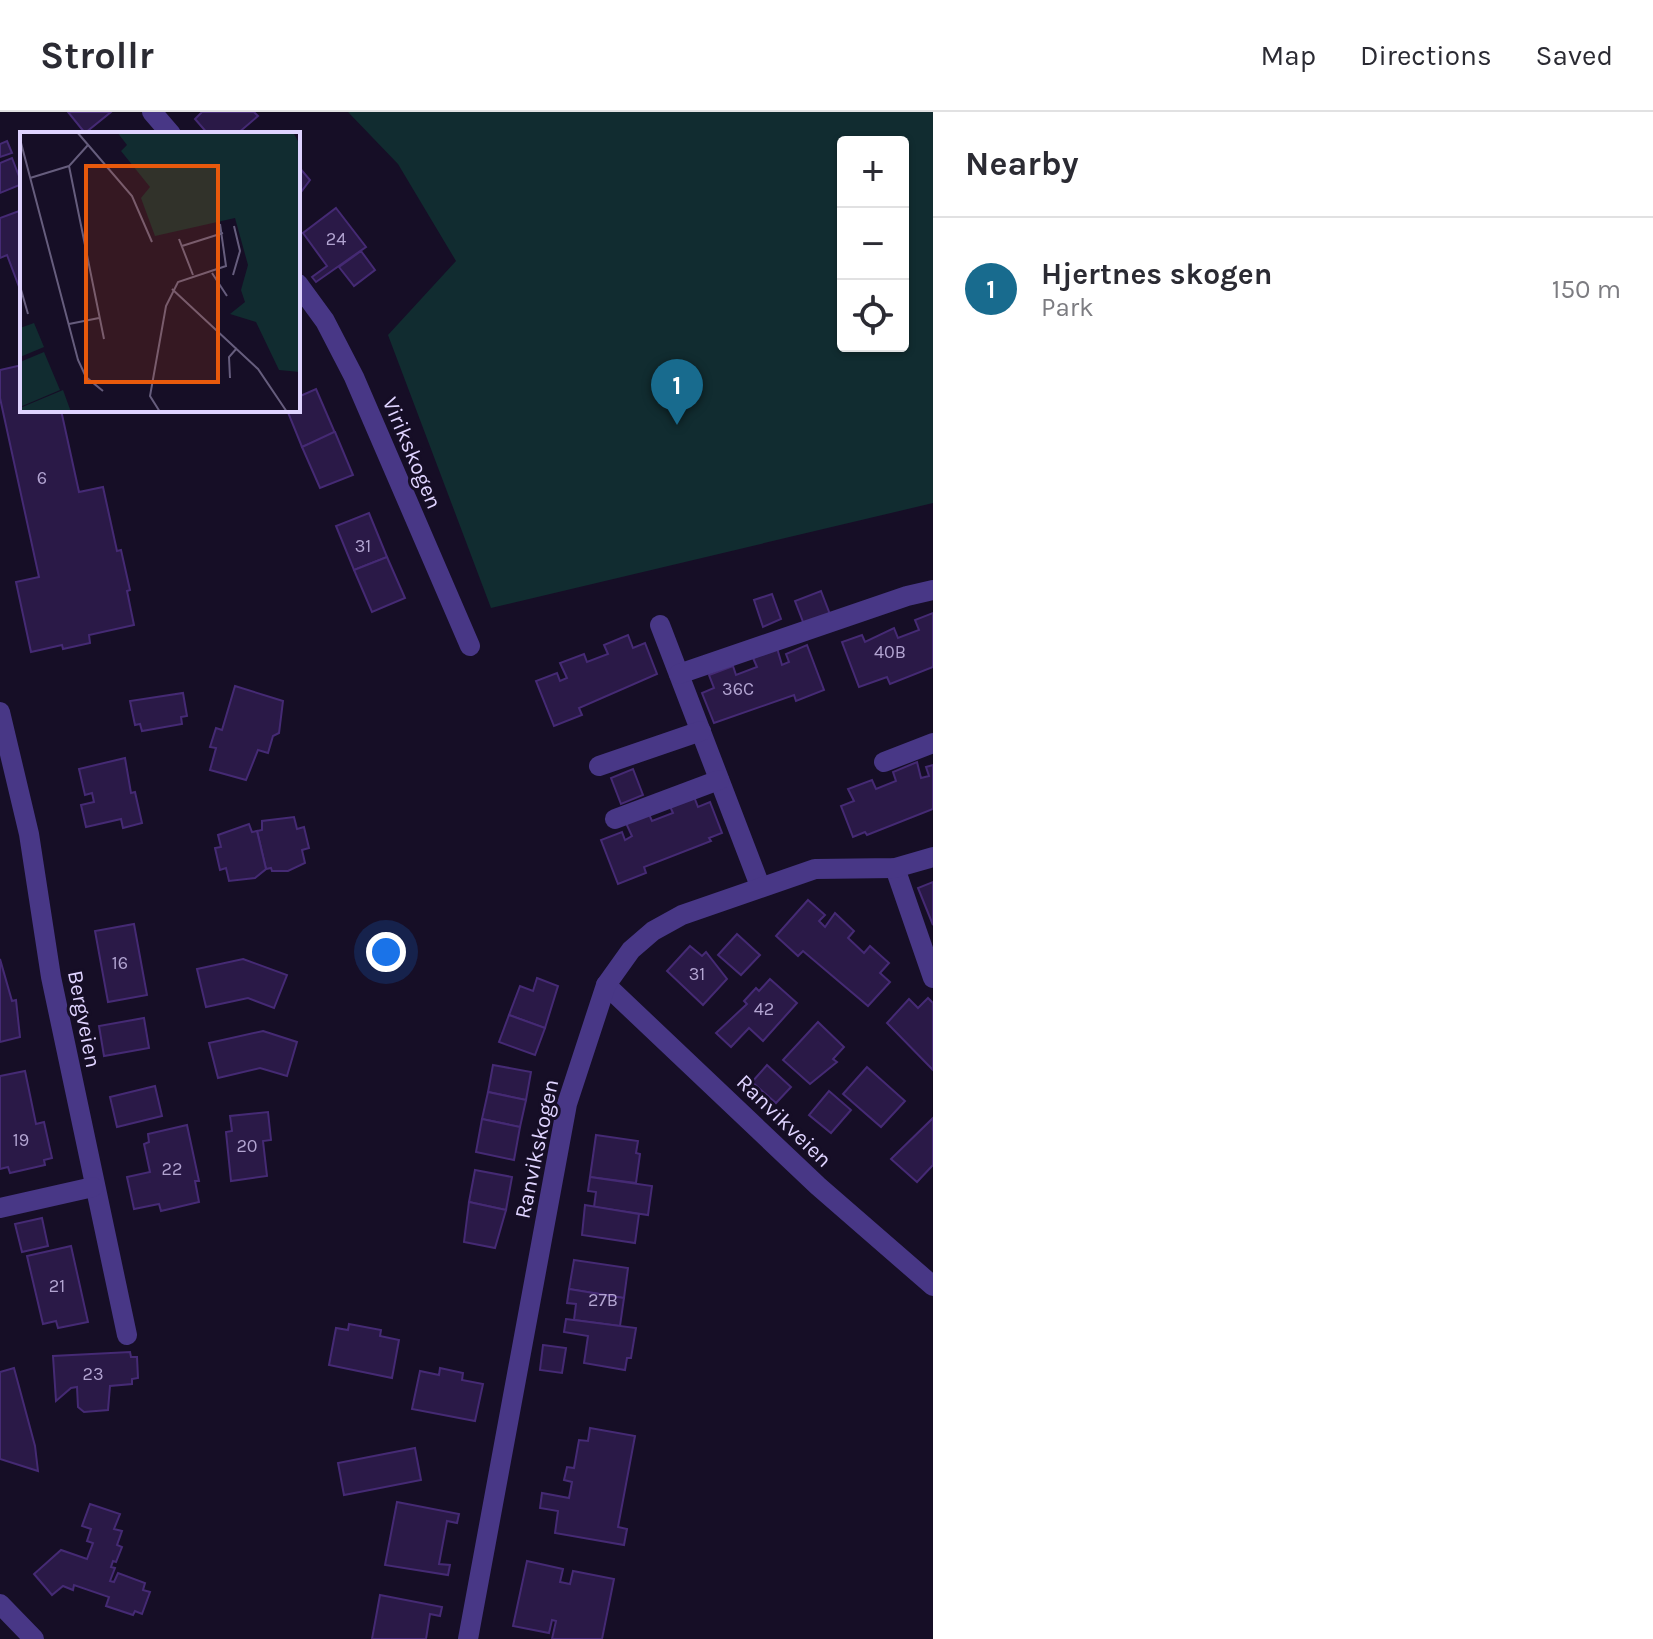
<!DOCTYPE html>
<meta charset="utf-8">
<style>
:root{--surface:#fff;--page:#f2f2f3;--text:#2b2b33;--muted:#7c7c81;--line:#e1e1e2;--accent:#186b8e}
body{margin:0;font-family:Karla,sans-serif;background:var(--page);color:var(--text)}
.controls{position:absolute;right:24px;top:24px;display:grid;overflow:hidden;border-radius:8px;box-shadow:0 2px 6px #0004}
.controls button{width:72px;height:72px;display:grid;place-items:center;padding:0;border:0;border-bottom:2px solid var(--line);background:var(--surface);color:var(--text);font:40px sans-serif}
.you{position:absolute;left:386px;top:840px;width:28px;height:28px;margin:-20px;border:6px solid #fff;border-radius:50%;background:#1a73e8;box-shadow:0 0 0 12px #1a73e833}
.badge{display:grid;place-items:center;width:52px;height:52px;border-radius:50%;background:var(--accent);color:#fff;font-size:26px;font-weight:700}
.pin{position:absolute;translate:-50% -66px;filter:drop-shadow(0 2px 4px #0008)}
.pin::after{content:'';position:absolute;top:42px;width:28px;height:24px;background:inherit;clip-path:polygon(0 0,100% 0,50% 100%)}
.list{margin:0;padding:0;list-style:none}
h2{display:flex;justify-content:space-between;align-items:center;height:104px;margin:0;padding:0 32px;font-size:34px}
h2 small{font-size:26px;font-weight:400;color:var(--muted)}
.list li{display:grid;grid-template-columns:52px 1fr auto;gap:24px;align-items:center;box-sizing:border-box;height:144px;padding:0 32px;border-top:2px solid var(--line)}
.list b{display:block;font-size:30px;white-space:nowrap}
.list p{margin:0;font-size:26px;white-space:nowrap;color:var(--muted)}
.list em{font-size:26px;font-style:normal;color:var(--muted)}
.icon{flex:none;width:44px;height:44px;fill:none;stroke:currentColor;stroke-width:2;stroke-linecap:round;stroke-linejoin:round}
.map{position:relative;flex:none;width:933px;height:1527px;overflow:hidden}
header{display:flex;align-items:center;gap:48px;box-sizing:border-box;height:112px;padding:0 40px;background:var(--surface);border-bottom:2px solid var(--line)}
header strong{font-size:38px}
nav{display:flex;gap:44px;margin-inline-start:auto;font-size:28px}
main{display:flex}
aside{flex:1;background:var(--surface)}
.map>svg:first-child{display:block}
</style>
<header>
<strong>Strollr</strong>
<nav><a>Map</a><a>Directions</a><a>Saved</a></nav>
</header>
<main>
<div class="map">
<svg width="933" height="1527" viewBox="0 0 933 1527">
<rect width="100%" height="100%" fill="#160e26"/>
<path fill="#112c30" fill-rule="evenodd" d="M 348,0 L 933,0 L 933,391 L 491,496 L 388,223 L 456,149 L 398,52 ZM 843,30 L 903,30 L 903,234 L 843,234 Z"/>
<g fill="#2a1947" stroke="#452a74" stroke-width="2">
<polygon points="68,0 111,0 85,21"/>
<polygon points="202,0 254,0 258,4 237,22 208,22 195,7"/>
<polygon points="7,29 12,41 0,45 0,32"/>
<polygon points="12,46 22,72 0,81 0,51"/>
<polygon points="298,54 310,68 298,84"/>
<polygon points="336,96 366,135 316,170 312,165 327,154 303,121"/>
<polygon points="22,98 22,179 21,180 7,143 0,146 0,106"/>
<polygon points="361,139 375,158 354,174 339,155"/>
<polygon points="22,253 22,298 61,298 79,380 103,375 117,439 121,438 130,478 127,479 134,513 89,523 90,531 63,537 62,533 31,540 16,470 39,465 0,286 0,258"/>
<polygon points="316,277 335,321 302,335 287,298 298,298 298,285"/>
<polygon points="334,320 335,320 353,363 320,376 302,335"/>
<polygon points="369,401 387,445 354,458 336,414"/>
<polygon points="387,445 405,486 372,500 354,458"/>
<polygon points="821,479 831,505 805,515 795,489"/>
<polygon points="772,482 781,507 763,515 754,488"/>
<polygon points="933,501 933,555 890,572 887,565 859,575 842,530 862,523 865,530 894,516 898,526 919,518 915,508"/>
<polygon points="628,523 633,536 645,531 657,562 579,596 582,603 554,614 536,569 557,561 560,569 567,566 560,551 584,542 587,550 608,542 604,533"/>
<polygon points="807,533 824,578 796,589 794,583 714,611 702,581 714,576 709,563 733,554 736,563 757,555 753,546 777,536 782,553 789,550 786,542"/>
<polygon points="235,574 283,589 279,621 273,624 268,641 258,638 246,668 210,658 216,636 210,635 216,616 222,618"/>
<polygon points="183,581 187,604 181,605 182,612 142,619 140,612 135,613 130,589"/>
<polygon points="125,646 131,681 135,680 142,711 123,716 121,707 86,715 81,693 94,690 92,681 85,683 79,657"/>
<polygon points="917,650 921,666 929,664 926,655 933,653 933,697 867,723 865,720 853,725 841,694 854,689 848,677 872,668 876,677 896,669 893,660"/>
<polygon points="633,657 643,683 621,692 611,666"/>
<polygon points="693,682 698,695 710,690 722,721 709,726 711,729 644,755 646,761 618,772 601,728 622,720 625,728 632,724 625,709 648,700 652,709 673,701 669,692"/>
<polygon points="294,705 297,717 304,715 309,736 302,738 305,751 288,759 272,759 271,756 266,757 257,719 262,718 262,709"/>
<polygon points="249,712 252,720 257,719 266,757 255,766 229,769 226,756 220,758 215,736 221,735 218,723"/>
<polygon points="933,770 933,813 918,776"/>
<polygon points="808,788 825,803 819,809 825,815 835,801 854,819 848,826 864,841 870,834 889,851 880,861 890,870 868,894 803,839 798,844 776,824"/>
<polygon points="134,812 147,883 108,890 95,819"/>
<polygon points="737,822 760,843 741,863 718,843"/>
<polygon points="690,834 702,844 706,840 727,867 703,893 667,859"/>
<polygon points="0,847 12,889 16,888 20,925 0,930"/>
<polygon points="243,847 287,863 274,896 248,886 206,895 197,857"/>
<polygon points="537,866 558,874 545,916 509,903 520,874 533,879"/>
<polygon points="770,867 797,891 763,929 749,916 731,935 716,921 747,892 744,889 756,876 759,879"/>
<polygon points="928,886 933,891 933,958 887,911 909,887 918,896"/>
<polygon points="509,903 545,916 535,943 499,930"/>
<polygon points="144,906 149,936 104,944 99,914"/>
<polygon points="818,910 844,935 833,947 837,950 810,972 783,948"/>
<polygon points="263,919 297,930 287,964 260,956 218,966 209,931"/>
<polygon points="493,953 531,960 526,988 488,980"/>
<polygon points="767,953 791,975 776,991 752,970"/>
<polygon points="867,955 905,989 881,1015 843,982"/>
<polygon points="25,959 36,1012 44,1010 52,1046 44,1048 45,1053 10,1061 8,1055 0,1057 0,964"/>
<polygon points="155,974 162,1004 117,1015 110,985"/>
<polygon points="829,979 851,998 831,1021 809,1003"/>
<polygon points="488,980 526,988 520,1015 482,1007"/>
<polygon points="268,1000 271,1028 263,1029 267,1064 231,1069 226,1020 232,1019 230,1004"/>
<polygon points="933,1006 933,1053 917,1070 891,1047"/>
<polygon points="482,1007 520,1015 514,1048 476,1040"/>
<polygon points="187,1013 199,1069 195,1069 199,1090 161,1099 159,1092 134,1097 127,1065 150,1060 144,1032 149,1030 148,1022"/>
<polygon points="596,1023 638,1029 636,1041 640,1042 636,1071 590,1065"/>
<polygon points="475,1058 512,1065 506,1098 469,1090"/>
<polygon points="590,1065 652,1074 648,1103 594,1095 596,1080 588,1079"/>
<polygon points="469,1090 506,1098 495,1136 464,1130"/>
<polygon points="585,1093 639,1102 635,1131 582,1123"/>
<polygon points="42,1106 48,1134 22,1140 15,1112"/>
<polygon points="71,1134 88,1210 58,1216 56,1209 43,1212 27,1144"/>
<polygon points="574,1148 628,1156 624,1186 569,1177"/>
<polygon points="569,1177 624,1186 620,1214 574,1208 576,1192 567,1191"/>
<polygon points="566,1207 636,1216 631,1246 627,1246 625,1258 584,1251 588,1224 564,1220"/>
<polygon points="349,1212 381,1218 380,1224 399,1228 392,1266 329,1253 336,1216 348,1218"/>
<polygon points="543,1233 566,1236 562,1261 540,1258"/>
<polygon points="130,1240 131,1245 137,1245 138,1266 132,1267 132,1272 110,1274 108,1298 84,1300 78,1295 77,1275 71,1276 56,1289 53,1244"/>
<polygon points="14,1256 35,1334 38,1359 0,1347 0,1260"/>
<polygon points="440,1256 463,1261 462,1268 483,1272 475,1309 412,1297 420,1259 439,1263"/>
<polygon points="590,1316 635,1324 618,1415 627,1417 624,1433 555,1421 558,1399 540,1396 542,1381 569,1386 572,1370 564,1368 567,1355 574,1356 579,1328 588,1329"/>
<polygon points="415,1336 421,1368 344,1383 338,1351"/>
<polygon points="397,1390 459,1402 457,1411 447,1409 439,1452 450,1453 448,1463 385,1453"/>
<polygon points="90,1392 120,1402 114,1417 122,1419 117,1433 122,1435 116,1450 113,1449 111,1455 115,1456 110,1469 114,1470 118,1461 145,1471 143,1478 150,1480 142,1502 135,1499 133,1503 106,1494 109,1485 74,1473 73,1478 63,1474 52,1483 34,1462 61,1438 87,1447 93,1431 87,1429 91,1417 82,1414"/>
<polygon points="527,1449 563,1457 560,1470 570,1472 573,1459 614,1467 602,1527 552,1527 556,1509 552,1508 549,1521 513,1514"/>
<polygon points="380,1483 442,1495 440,1504 430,1502 426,1527 372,1527"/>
</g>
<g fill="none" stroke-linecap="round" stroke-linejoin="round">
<g stroke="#483786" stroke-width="20">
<polyline points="152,0 171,22"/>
<polyline points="298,172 325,209 354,265 470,534"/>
<polyline points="660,513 760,774"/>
<polyline points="679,562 907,484 933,478"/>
<polyline points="0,600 29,722 51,865 127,1223"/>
<polyline points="884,650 933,631"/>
<polyline points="599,654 701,619"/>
<polyline points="615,707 719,668"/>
<polyline points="895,756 933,866"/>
<polyline points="606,873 818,1074 933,1174"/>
<polyline points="0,1096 93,1075"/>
<polyline points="0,1492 34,1527"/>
<polyline points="468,1527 567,992 606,873 631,838 653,819 682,803 815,757 895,756 933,745"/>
</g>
</g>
<g text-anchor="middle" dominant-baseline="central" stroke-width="6" stroke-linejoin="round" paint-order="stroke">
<g font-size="18" fill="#b2a4d1">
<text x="336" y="127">24</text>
<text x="42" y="366">6</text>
<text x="363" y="434">31</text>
<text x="890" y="540">40B</text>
<text x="738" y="577">36C</text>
<text x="120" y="851">16</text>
<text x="697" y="862">31</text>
<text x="764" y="897">42</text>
<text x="21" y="1028">19</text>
<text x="247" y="1034">20</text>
<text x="172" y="1057">22</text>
<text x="57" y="1174">21</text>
<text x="603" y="1188">27B</text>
<text x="93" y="1262">23</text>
</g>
<g font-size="22" fill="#dfd3ff" stroke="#160e26">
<text transform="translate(412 341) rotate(67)">Virikskogen</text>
<text transform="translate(84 907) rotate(79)">Bergveien</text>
<text transform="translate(784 1009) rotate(44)">Ranvikveien</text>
<text transform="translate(537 1037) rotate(-78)">Ranvikskogen</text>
</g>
</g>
<g transform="translate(20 20)">
<rect width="280" height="280" fill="#160e26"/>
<path d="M 97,0 L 273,0 L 280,13 L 280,240 L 259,238 L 236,190 L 210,182 L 225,170 L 221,158 L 228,133 L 215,86 L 135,104 L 121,66 L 130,55 L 101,19 L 107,13 ZM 14,191 L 24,215 L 0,225 L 0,196 ZM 24,220 L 40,258 L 0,275 L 0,230 ZM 43,258 L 51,280 L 0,280 L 0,276 Z" fill="#112c30"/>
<path fill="none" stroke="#665d7d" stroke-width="2" d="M 57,0 L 112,64 L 132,110M 0,7 L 58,228 L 66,245 L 83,259M 68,13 L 49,34 L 84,207M 10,46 L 49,34M 159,107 L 173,143M 162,114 L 203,101M 192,141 L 207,164M 213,143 L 220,119 L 214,94M 0,154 L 8,182M 152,157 L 238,237 L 267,280M 49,192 L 79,186M 210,246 L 209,225 L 217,216M 140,280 L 130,264 L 146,174 L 158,150 L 206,134 L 200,92"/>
<path fill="#e8590c" fill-opacity="0.15" stroke="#e8590c" stroke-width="4" d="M 66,34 L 198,34 L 198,250 L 66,250 Z"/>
<rect width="280" height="280" fill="none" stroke="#dfd3ff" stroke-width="4"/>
</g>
</svg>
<div class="controls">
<button>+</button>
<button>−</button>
<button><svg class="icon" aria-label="locate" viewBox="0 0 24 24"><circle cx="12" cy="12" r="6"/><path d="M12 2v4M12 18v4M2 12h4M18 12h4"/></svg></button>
</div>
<div class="you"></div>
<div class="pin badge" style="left:677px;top:313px">1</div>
</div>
<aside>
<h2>Nearby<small></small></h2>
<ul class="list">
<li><span class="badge">1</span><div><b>Hjertnes skogen</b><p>Park</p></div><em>150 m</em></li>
</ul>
</aside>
</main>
